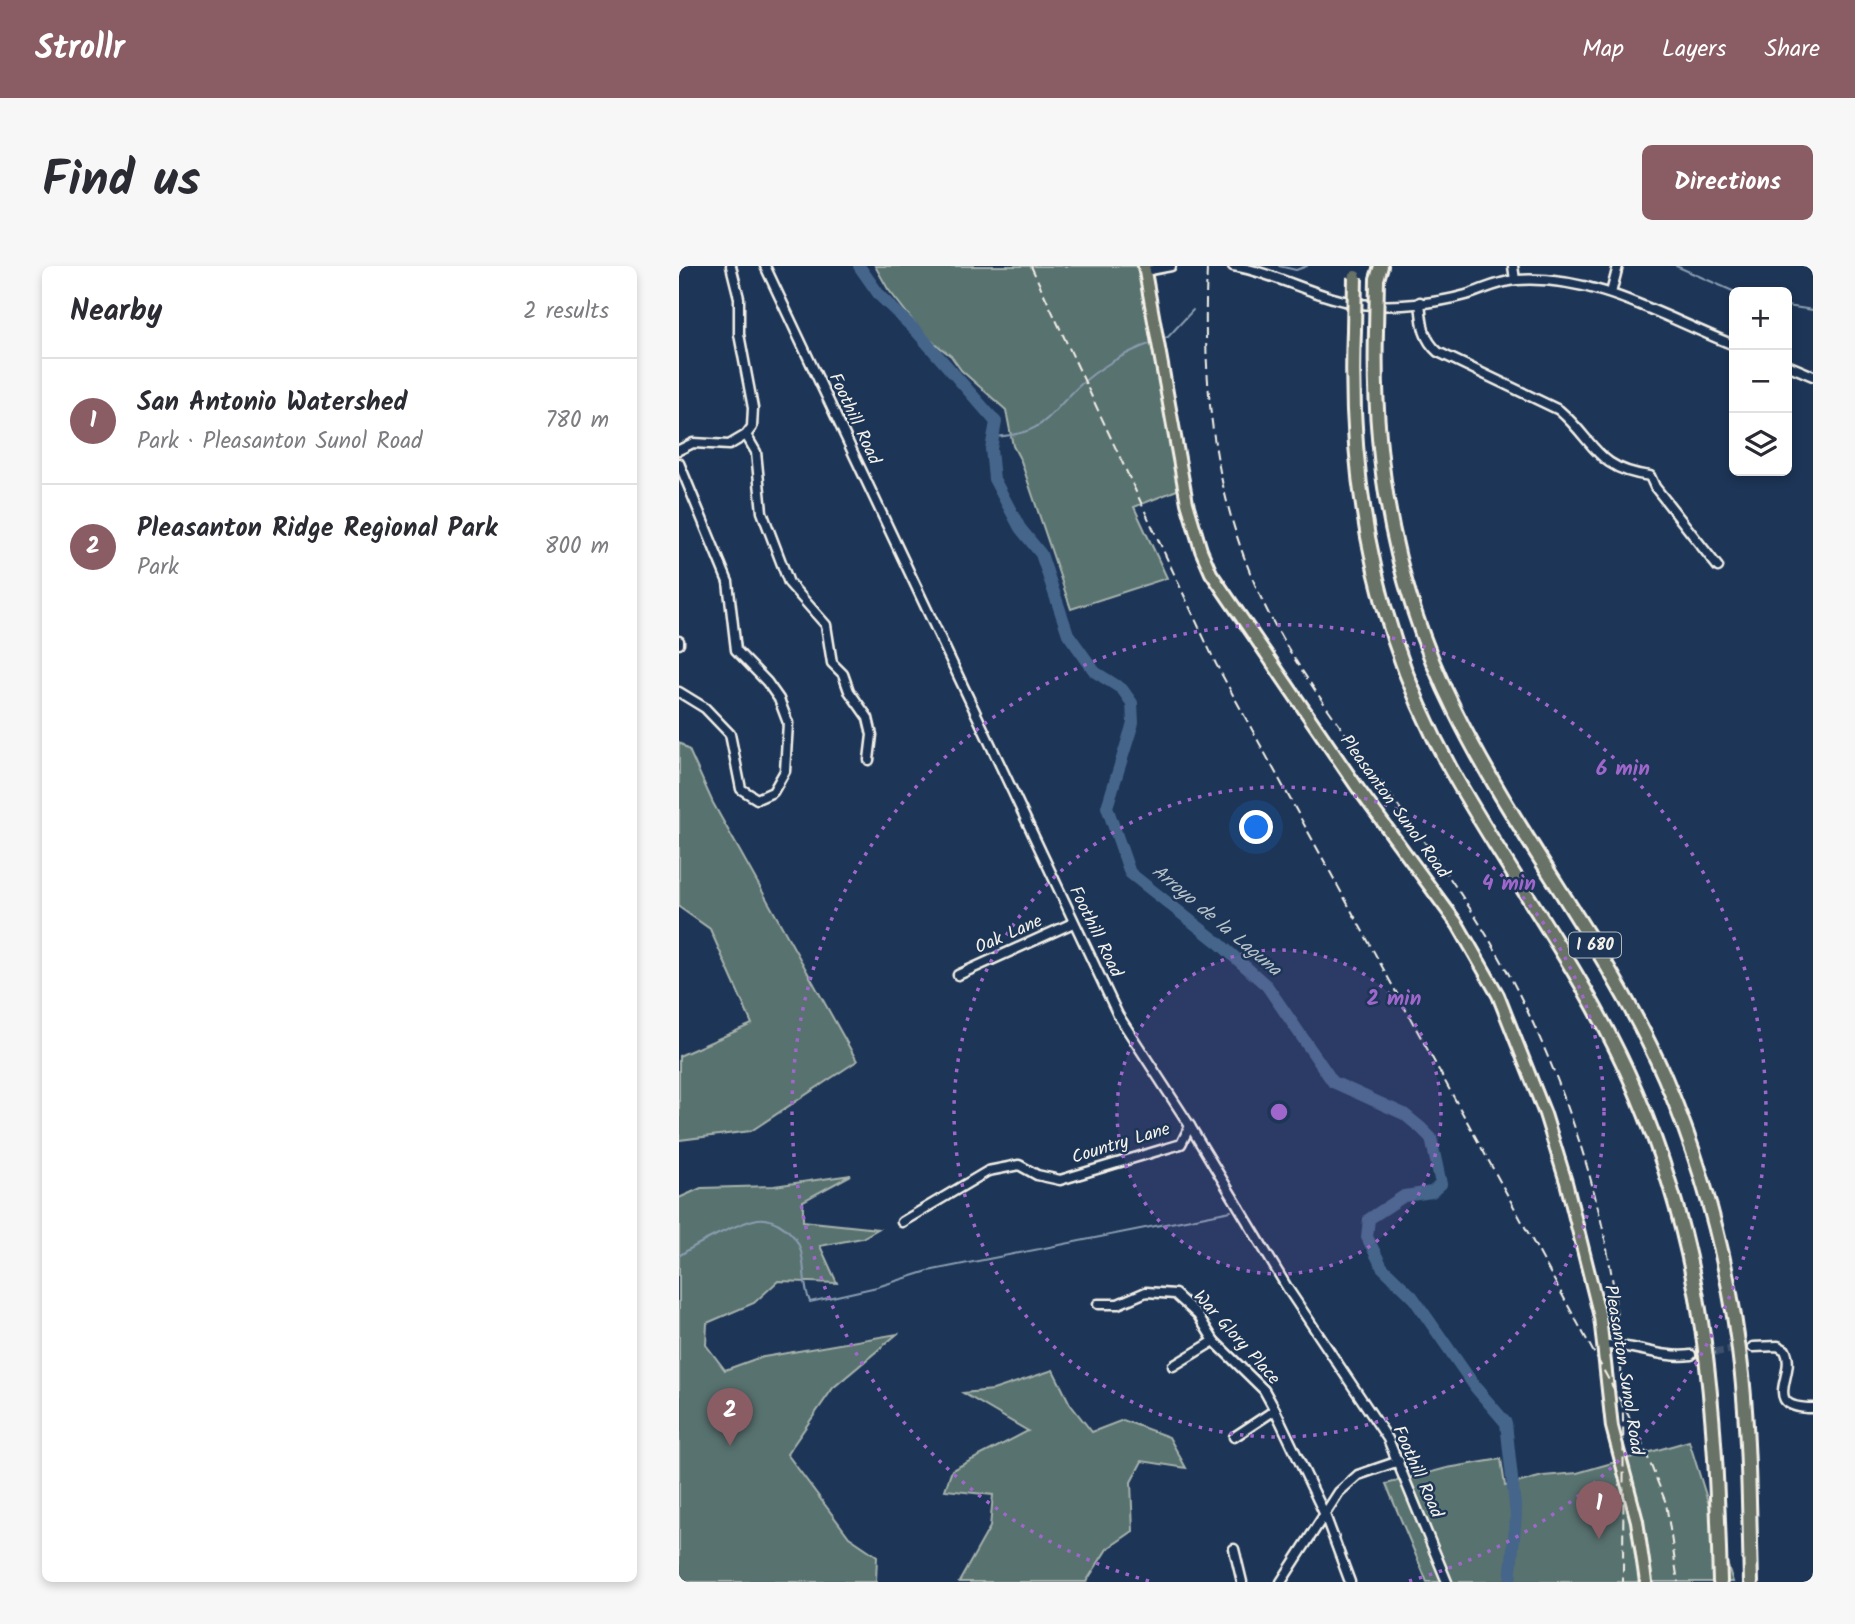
<!DOCTYPE html>
<meta charset="utf-8">
<style>
:root{--surface:#fff;--page:#f7f7f7;--text:#2b2b33;--muted:#7c7c81;--line:#e1e1e2;--accent:#8a5d65}
body{margin:0;font-family:Kalam,sans-serif;background:var(--page);color:var(--text)}
.controls{position:absolute;right:21px;top:21px;display:grid;overflow:hidden;border-radius:10px;box-shadow:0 4px 10px #0003}
.controls button{width:63px;height:63px;display:grid;place-items:center;padding:0;border:0;border-bottom:2px solid var(--line);background:var(--surface);color:var(--text);font:35px sans-serif}
.you{position:absolute;left:578px;top:562px;width:24px;height:24px;margin:-18px;border:5px solid #fff;border-radius:50%;background:#1a73e8;box-shadow:0 0 0 10px #1a73e833}
.badge{display:grid;place-items:center;width:46px;height:46px;border-radius:50%;background:var(--accent);color:#fff;font-size:23px;font-weight:700}
.pin{position:absolute;translate:-50% -58px;filter:drop-shadow(0 2px 4px #0008)}
.pin::after{content:'';position:absolute;top:37px;width:24px;height:21px;background:inherit;clip-path:polygon(0 0,100% 0,50% 100%)}
.list{margin:0;padding:0;list-style:none}
h2{display:flex;justify-content:space-between;align-items:center;height:91px;margin:0;padding:0 28px;font-size:30px}
h2 small{font-size:23px;font-weight:400;color:var(--muted)}
.list li{display:grid;grid-template-columns:46px 1fr auto;gap:21px;align-items:center;box-sizing:border-box;height:126px;padding:0 28px;border-top:2px solid var(--line)}
.list b{display:block;font-size:26px;white-space:nowrap}
.list p{margin:0;font-size:23px;white-space:nowrap;color:var(--muted)}
.list em{font-size:23px;font-style:normal;color:var(--muted)}
.icon{flex:none;width:38px;height:38px;fill:none;stroke:currentColor;stroke-width:2;stroke-linecap:round;stroke-linejoin:round}
.map{position:relative;flex:none;width:1134px;height:1316px;overflow:hidden;border-radius:10px}
header{display:flex;align-items:center;gap:42px;box-sizing:border-box;height:98px;padding:0 35px;background:var(--accent);color:#fff}
header strong{font-size:33px}
nav{display:flex;gap:38px;margin-inline-start:auto;font-size:24px}
.intro{display:flex;align-items:center;justify-content:space-between;box-sizing:border-box;height:168px;padding:0 42px}
h1{margin:0;font-size:49px}
.button{padding:18px 32px;border-radius:10px;background:var(--accent);color:#fff;font-size:24px;font-weight:700}
main{display:flex;gap:42px;padding:0 42px}
aside{flex:1;background:var(--surface);border-radius:10px;box-shadow:0 4px 10px #0003}
.map>svg:first-child{display:block}
</style>
<header>
<strong>Strollr</strong>
<nav><a>Map</a><a>Layers</a><a>Share</a></nav>
</header>
<div class="intro"><h1>Find us</h1><a class="button">Directions</a></div>
<main>
<aside>
<h2>Nearby<small>2 results</small></h2>
<ul class="list">
<li><span class="badge">1</span><div><b>San Antonio Watershed</b><p>Park · Pleasanton Sunol Road</p></div><em>780 m</em></li>
<li><span class="badge">2</span><div><b>Pleasanton Ridge Regional Park</b><p>Park</p></div><em>800 m</em></li>
</ul>
</aside>
<div class="map">
<svg width="1134" height="1316" viewBox="0 0 1134 1316">
<rect width="100%" height="100%" fill="#1d3557"/>
<filter id="ink" filterUnits="userSpaceOnUse"><feTurbulence type="fractalNoise" baseFrequency=".0143" numOctaves="2"/><feDisplacementMap in="SourceGraphic" scale="14" xChannelSelector="R" yChannelSelector="G"/><feConvolveMatrix kernelMatrix="1 2 1 2 8 2 1 2 1" color-interpolation-filters="sRGB"/></filter>
<g filter="url(#ink)">
<g fill="#59726f" stroke="#a6b2ac" stroke-width="2">
<polygon points="196,0 467,0 508,220 455,241 488,312 392,343 342,195 334,180 327,144 282,104 272,90 245,69 209,23"/>
<polygon points="0,476 10,484 34,537 178,795 72,865 0,874 0,790 73,758 31,663 0,641"/>
<polygon points="172,909 124,935 124,955 199,963 183,972 141,980 158,1017 99,1015 75,1037 28,1057 27,1079 46,1104 79,1092 218,1068 154,1122 108,1188 170,1271 198,1290 197,1316 0,1316 0,932 22,922 95,920"/>
<polygon points="374,1104 391,1138 413,1166 444,1154 490,1171 507,1202 463,1195 452,1216 454,1265 428,1283 407,1316 280,1316 311,1261 314,1229 266,1224 273,1204 349,1165 284,1127 314,1124"/>
<polygon points="1010,1175 1054,1316 748,1316 707,1218 768,1202 822,1193 826,1220 864,1210 898,1207"/>
</g>
<g fill="none" stroke-linecap="round" stroke-linejoin="round">
<g stroke="#8a9db0" stroke-width="2">
<polyline points="600,0 617,4 628,0"/>
<polyline points="997,0 1056,26"/>
<polyline points="1108,40 1134,44"/>
<polyline points="482,73 489,71 514,44"/>
<path d="M 314,171 C 366,168 366,152 399,121 C 419,102 447,86 473,77"/>
<path d="M 0,990 C 15,979 61,956 79,953 C 96,951 116,967 121,982 C 127,1000 123,1018 131,1036 L 198,1021 L 249,1005 L 552,945"/>
</g>
<polyline stroke="#44658a" stroke-width="12" points="180,0 201,30 238,66 317,156 312,183 315,213 341,262 362,288 389,368 416,406 443,423 453,437 454,457 428,541 451,607 541,678 588,720 654,816 725,848 742,862 752,872 762,918 753,926 725,930 690,953 688,971 703,1001 733,1030 797,1122 827,1157 837,1249 831,1316"/>
<polyline stroke="#3d516d" stroke-width="8" stroke-dasharray="8 4" stroke-linecap="butt" points="1012,1089 1074,1081"/>
<defs>
<g id="minor">
<polyline points="86,0 439,749 511,860 609,1023 709,1173 768,1316"/>
<path d="M 554,0 C 602,8 643,36 692,39 C 722,41 758,37 787,29 C 804,24 820,15 838,14 C 917,9 984,51 1055,79"/>
<polyline points="834,0 836,14"/>
<polyline points="466,5 492,0"/>
<polyline points="932,27 939,0"/>
<path d="M 741,36 C 743,56 743,72 759,86 L 880,144 C 917,176 916,203 971,210 L 976,221 L 1039,301"/>
<polyline points="1108,99 1134,110"/>
<polyline points="67,169 77,186 83,246 110,317 147,359 153,397 164,408 170,425 189,452 193,469 190,494"/>
<polyline points="0,184 14,177 50,179 67,169 73,161 74,142 60,68 60,32 52,0"/>
<polyline points="0,197 49,316 57,384 88,416 100,433 109,457 106,505 94,526 78,533 62,523 51,468 26,442 0,426"/>
<polyline points="0,375 0,378"/>
<polyline points="279,709 394,657"/>
<polyline points="223,956 309,905 340,899 358,909 381,914 502,878 511,860"/>
<polyline points="419,1038 439,1038 467,1026 496,1028 519,1049 535,1075 585,1124 596,1144 646,1249 671,1316"/>
<path d="M 925,1079 C 955,1078 982,1093 1012,1089"/>
<path d="M 1074,1081 L 1099,1080 L 1106,1084 C 1119,1108 1079,1142 1134,1142"/>
<polyline points="494,1100 535,1075"/>
<polyline points="555,1171 596,1144"/>
<polyline points="555,1283 563,1316"/>
<polyline points="602,1316 660,1226 679,1209 720,1195"/>
</g>
<polyline id="major" points="465,0 508,237 522,284 532,307 678,521 779,659 819,729 866,848 887,916 921,1051 933,1161 958,1255 967,1316"/>
<g id="highway">
<polyline points="698,13 702,0"/>
<path d="M 675,64 C 669,218 696,366 771,502 C 831,611 908,710 957,826 C 1028,993 1036,1138 1041,1316"/>
<path d="M 697,65 C 693,198 717,327 777,447 C 839,573 930,683 986,812 C 1026,906 1052,1007 1063,1109 C 1070,1177 1070,1247 1072,1316"/>
</g>
</defs>
<use href="#minor" stroke="#f4f1e8" stroke-width="13"/>
<use href="#major" stroke="#f4f1e8" stroke-width="16"/>
<use href="#highway" stroke="#f4f1e8" stroke-width="18"/>
<use href="#minor" stroke="#1d3557" stroke-width="8"/>
<use href="#major" stroke="#687266" stroke-width="10"/>
<use href="#highway" stroke="#687266" stroke-width="12"/>
<g stroke="#f4f1e8" stroke-width="2" stroke-dasharray="10 5" stroke-linecap="butt">
<polyline points="352,0 537,398 959,1167 987,1237 999,1316"/>
<path d="M 528,3 C 523,113 533,221 578,323 C 602,378 637,426 671,474 C 730,556 795,637 840,728 C 885,818 919,918 934,1018 C 948,1117 944,1217 944,1316"/>
</g>
<defs>
<g id="highway-bridge">
<polyline points="675,64 676,11"/>
<polyline points="697,65 698,13"/>
</g>
</defs>
<use href="#highway-bridge" stroke="#f4f1e8" stroke-width="18" stroke-linecap="butt"/>
<use href="#highway-bridge" stroke="#687266" stroke-width="12"/>
</g>
</g>
<circle cx="600" cy="846" r="162" fill="#9f67cb" fill-opacity=".12"/>
<g fill="none" stroke="#9f67cb" stroke-width="3.5" stroke-dasharray="3.5 7">
<circle cx="600" cy="846" r="162"/>
<circle cx="600" cy="846" r="325"/>
<path d="M470 1315A487 487 0 1 1 730 1315"/>
</g>
<g text-anchor="middle" dominant-baseline="central" stroke-width="5" stroke-linejoin="round" paint-order="stroke">
<rect fill="#1d3557" stroke="#b4b9bc" stroke-width="2" x="890" y="666.5" width="52" height="25" rx="5"/>
<g font-size="16" font-weight="bold" fill="#f4f1e8">
<text x="916" y="679">I 680</text>
</g>
<g font-size="18" fill="#f4f1e8" stroke="#1d3557">
<text transform="translate(175 153) rotate(65)">Foothill Road</text>
<text transform="translate(715 541) rotate(54)">Pleasanton Sunol Road</text>
<text transform="translate(416 666) rotate(64)">Foothill Road</text>
<text transform="translate(330 669) rotate(-24)">Oak Lane</text>
<text transform="translate(442 878) rotate(-17)">Country Lane</text>
<text transform="translate(557 1072) rotate(48)">War Glory Place</text>
<text transform="translate(944 1104) rotate(81)">Pleasanton Sunol Road</text>
<text transform="translate(738 1206) rotate(66)">Foothill Road</text>
</g>
<g font-size="19" font-style="italic" fill="#b6c0c7" stroke="#1d3557">
<text transform="translate(537 655) rotate(40)">Arroyo de la Laguna</text>
</g>
</g>
<circle cx="600" cy="846" r="10" fill="#9f67cb" stroke="#1d3557" stroke-width="3.5"/>
<g font-size="21" text-anchor="middle" font-weight="bold" fill="#9f67cb" stroke="#1d3557" stroke-width="5" stroke-linejoin="round" paint-order="stroke">
<text x="944" y="509">6 min</text>
<text x="830" y="624">4 min</text>
<text x="715" y="739">2 min</text>
</g>
</svg>
<div class="controls">
<button>+</button>
<button>−</button>
<button><svg class="icon" aria-label="layers" viewBox="0 0 24 24"><path d="M12 4l9 5-9 5-9-5zM3 14l9 5 9-5"/></svg></button>
</div>
<div class="you"></div>
<div class="pin badge" style="left:920px;top:1273px">1</div>
<div class="pin badge" style="left:51px;top:1180px">2</div>
</div>
</main>
